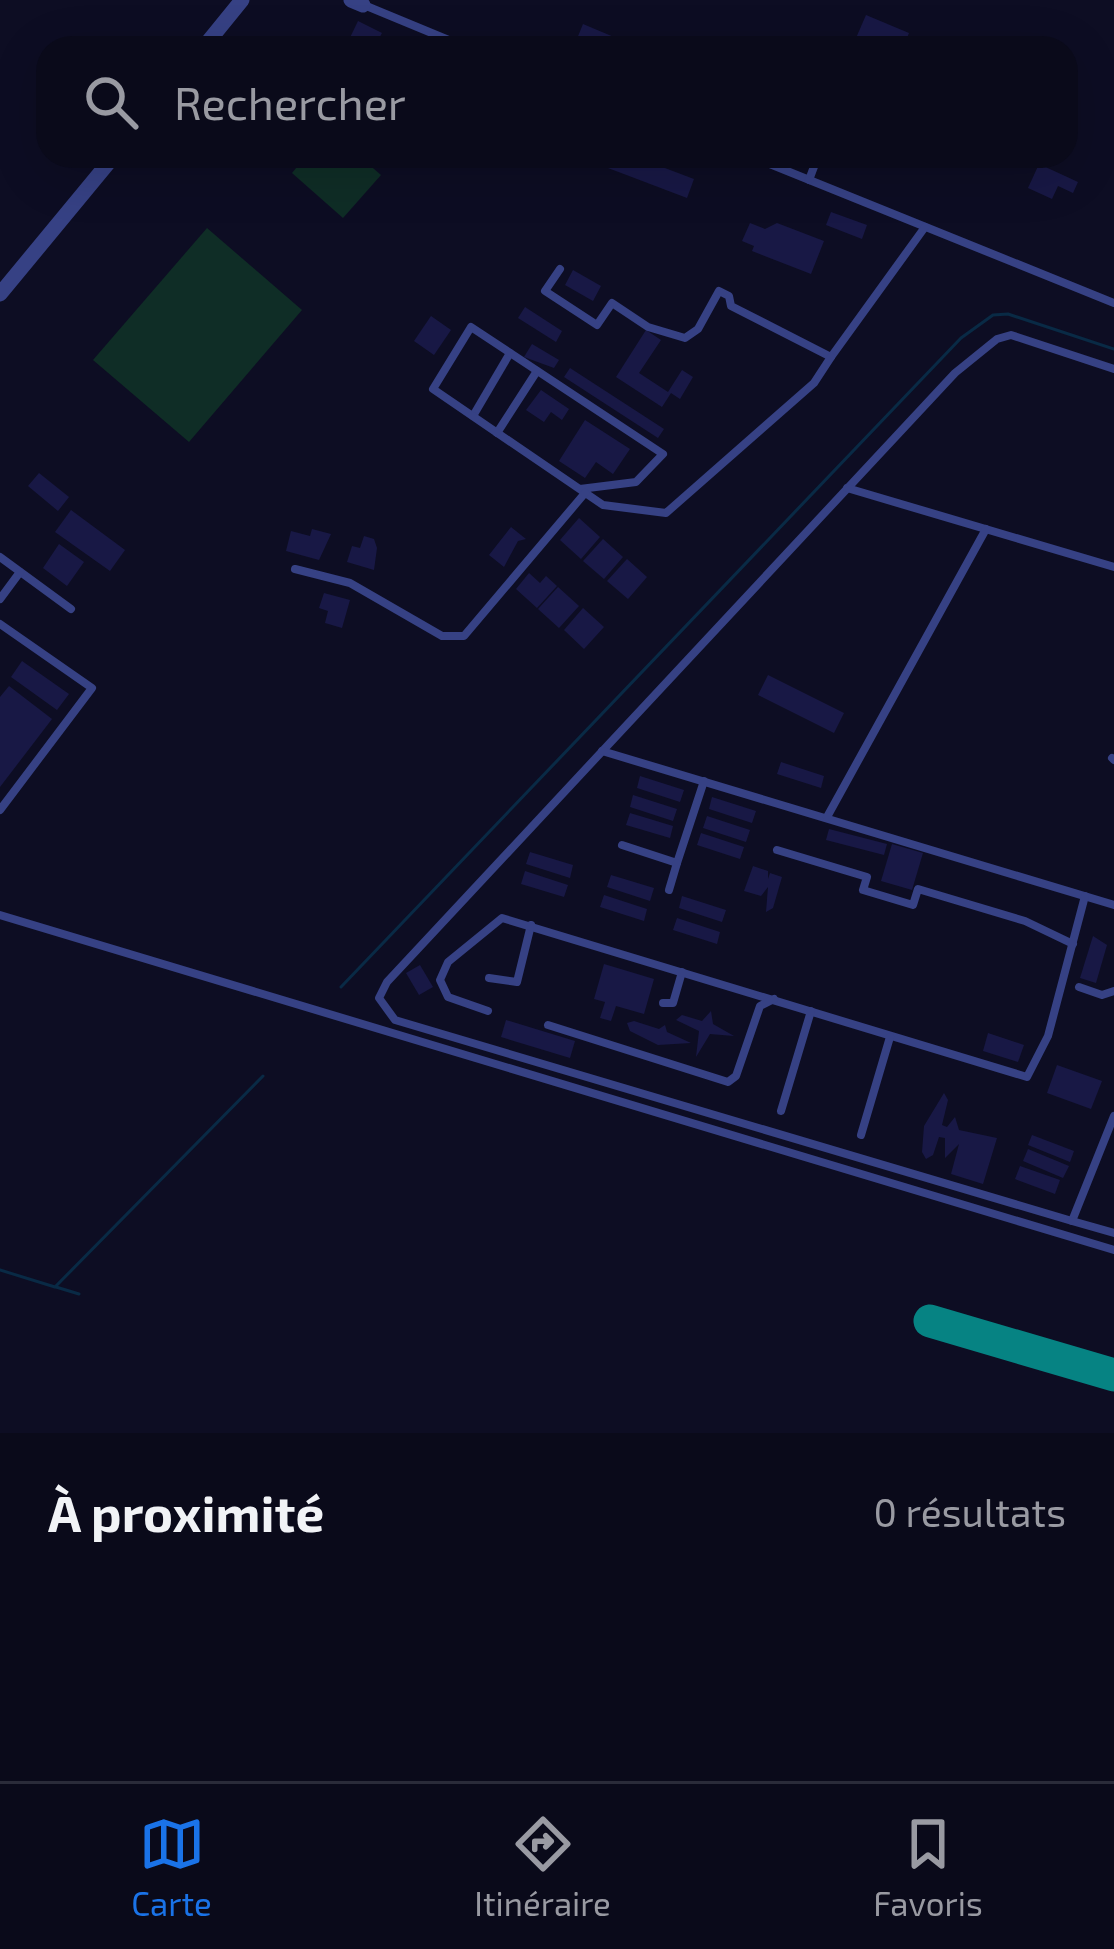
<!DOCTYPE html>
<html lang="fr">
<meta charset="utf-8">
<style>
:root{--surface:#0a0a1a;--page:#131323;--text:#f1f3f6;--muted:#999aa2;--line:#2a2b39;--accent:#1a73e8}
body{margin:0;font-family:"Exo 2",sans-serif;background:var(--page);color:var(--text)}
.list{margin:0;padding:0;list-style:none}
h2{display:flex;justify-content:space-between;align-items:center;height:156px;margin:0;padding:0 48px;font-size:51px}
h2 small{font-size:39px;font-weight:400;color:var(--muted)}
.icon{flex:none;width:66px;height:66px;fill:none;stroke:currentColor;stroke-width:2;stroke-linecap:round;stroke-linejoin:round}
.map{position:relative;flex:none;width:1114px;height:1433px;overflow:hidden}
.search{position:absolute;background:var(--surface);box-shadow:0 12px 48px #0002;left:36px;right:36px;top:36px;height:132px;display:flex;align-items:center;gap:30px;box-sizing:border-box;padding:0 42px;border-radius:36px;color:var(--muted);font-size:45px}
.sheet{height:348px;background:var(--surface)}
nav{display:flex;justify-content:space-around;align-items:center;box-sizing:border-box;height:168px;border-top:3px solid var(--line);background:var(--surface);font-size:33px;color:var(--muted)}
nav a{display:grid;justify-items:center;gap:6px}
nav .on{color:var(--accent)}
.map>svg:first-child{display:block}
</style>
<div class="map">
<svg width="1114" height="1433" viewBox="0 0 1114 1433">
<rect width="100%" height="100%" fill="#0d0d23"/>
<g fill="#0f2d26">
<polygon points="306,156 359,156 381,175 343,218 292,173"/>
<polygon points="207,228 302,310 189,442 93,360"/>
</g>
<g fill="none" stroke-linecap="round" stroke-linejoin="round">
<g stroke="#092a45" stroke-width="3">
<polyline points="341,987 961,338 993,315 1008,314 1114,349"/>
<polyline points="0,1270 55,1287 263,1076"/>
<polyline points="56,1287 79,1294"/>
</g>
<polyline stroke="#068383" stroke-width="33" points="930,1321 1114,1375"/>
</g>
<g fill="#181845">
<polygon points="866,15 909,33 903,48 880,48 856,38"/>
<polygon points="358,21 382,33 374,48 345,48"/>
<polygon points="583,24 640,48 580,48 574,46"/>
<polygon points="612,156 633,156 694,179 687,198 608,168"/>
<polygon points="1039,164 1078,182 1073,193 1058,186 1052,199 1028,188"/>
<polygon points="831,212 867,225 862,239 826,225"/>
<polygon points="750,223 765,229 777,223 824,241 811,274 752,251 754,246 742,241"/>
<polygon points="573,270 601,286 593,301 565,285"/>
<polygon points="525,307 562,331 556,342 518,318"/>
<polygon points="431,316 451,330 434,355 414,341"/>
<polygon points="646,330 661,340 639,373 668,392 682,370 693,377 680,399 671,393 662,407 616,377"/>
<polygon points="532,344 559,360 554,368 524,357"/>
<polygon points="570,368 664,429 658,438 564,377"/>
<polygon points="541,390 569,409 562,420 551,412 544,422 526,410"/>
<polygon points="585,420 630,449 613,474 596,462 585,478 559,461"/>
<polygon points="39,473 69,497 58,511 28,486"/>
<polygon points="71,510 125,550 110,571 55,532"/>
<polygon points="579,518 600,537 581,559 560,540"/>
<polygon points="511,527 526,539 518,541 504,567 489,555"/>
<polygon points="312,529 331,534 319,560 286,551 291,531 310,536"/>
<polygon points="364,536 374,539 377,548 374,570 347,562 352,546 360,548"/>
<polygon points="603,539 623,557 604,579 583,561"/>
<polygon points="59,544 84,562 67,586 43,568"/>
<polygon points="627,559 647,577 628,599 607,581"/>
<polygon points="529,573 540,583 546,576 557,586 537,608 516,589"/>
<polygon points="558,587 579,606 559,628 538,609"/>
<polygon points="324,593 350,600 342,628 325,623 328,611 319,608"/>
<polygon points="583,608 604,627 584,649 564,630"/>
<polygon points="22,661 69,694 57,710 11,677"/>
<polygon points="768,675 844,713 834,733 758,695"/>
<polygon points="9,686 52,719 0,787 0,697"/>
<polygon points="781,762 824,776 821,788 777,774"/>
<polygon points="640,776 684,790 680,802 637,788"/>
<polygon points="633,795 677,809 673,821 630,807"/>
<polygon points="712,797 756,811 752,823 709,809"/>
<polygon points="630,813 673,826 670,838 626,825"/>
<polygon points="707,816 750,830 746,842 703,828"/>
<polygon points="829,829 887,844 884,855 826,840"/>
<polygon points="701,833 744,847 740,859 697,845"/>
<polygon points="892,844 923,853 912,890 881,881"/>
<polygon points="530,852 573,865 570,878 526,864"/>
<polygon points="753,866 768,871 768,879 770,873 782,877 773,908 766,912 768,887 761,896 744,891"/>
<polygon points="525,871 568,885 564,897 521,884"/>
<polygon points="611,875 654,888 650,901 607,887"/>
<polygon points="604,895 647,909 644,921 600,907"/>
<polygon points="682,896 726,910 722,922 679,908"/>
<polygon points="677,918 720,932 717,944 673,930"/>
<polygon points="1093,936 1107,945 1096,983 1080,978"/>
<polygon points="604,964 654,979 644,1014 616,1006 611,1021 600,1018 605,1002 594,999"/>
<polygon points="420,965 433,987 419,995 406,973"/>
<polygon points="711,1011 713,1024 734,1036 710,1034 696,1057 699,1031 676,1020 682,1015 702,1021"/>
<polygon points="506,1020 575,1041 570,1058 501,1037"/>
<polygon points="634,1021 659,1029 665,1025 667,1032 691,1043 658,1045 630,1031 627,1023"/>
<polygon points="988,1033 1024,1045 1018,1062 983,1051"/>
<polygon points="1057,1065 1102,1081 1091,1109 1047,1093"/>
<polygon points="944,1093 948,1100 942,1125 947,1127 955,1117 959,1130 997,1138 983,1184 951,1174 959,1144 945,1158 945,1138 939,1137 933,1155 926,1159 922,1152 924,1126"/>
<polygon points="1032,1135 1074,1151 1070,1162 1028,1145"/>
<polygon points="1028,1149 1069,1166 1063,1178 1023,1161"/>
<polygon points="1020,1166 1060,1180 1055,1194 1015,1179"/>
</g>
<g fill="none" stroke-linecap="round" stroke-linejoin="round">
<g stroke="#364184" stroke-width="8">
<polyline points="364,5 468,48"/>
<polyline points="750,156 1114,303"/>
<polyline points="855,156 863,159"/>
<polyline points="809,180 818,156"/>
<polyline points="560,269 545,291 597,325 612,303 648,327 685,338 698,329 719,291 729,296 731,306 831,357 925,227"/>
<polyline points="1114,369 1011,335 997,339 955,373 387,982 379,998 395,1020 1072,1221 1114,1116"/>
<polyline points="473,416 510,353"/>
<polyline points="497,433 537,371"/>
<polyline points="847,488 1114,567"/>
<polyline points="580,489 636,482 663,454 471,327 433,389 603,505 666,513 814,383 831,357"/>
<polyline points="0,557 71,609"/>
<polyline points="295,569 350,583 442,636 464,636 585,493"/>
<polyline points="0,599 20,572"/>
<polyline points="0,624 92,688 0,810"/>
<polyline points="602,751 1114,905"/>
<polyline points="1112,758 1114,760"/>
<polyline points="827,817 986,529"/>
<polyline points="622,845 677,863 704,781"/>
<polyline points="777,850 867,877 863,890 913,905 918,889 1025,921 1073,944"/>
<polyline points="669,890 677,863"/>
<polyline points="0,915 1114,1250"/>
<polyline points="489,978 517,982 531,925"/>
<polyline points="1079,987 1102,995 1114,991"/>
<polyline points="663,1003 673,1003 682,972"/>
<polyline points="488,1011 448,997 440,980 448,962 502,918 1027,1077 1048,1036 1085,896"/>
<polyline points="548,1025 728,1082 736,1076 760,1006 774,999"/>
<polyline points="781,1111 811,1011"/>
<polyline points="861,1135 890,1037"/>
<polyline points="1072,1221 1114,1233"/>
</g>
<g stroke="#364184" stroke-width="15">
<polyline points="351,0 363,5"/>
<polyline points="203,48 242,0"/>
<polyline points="0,294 114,156"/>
</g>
</g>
</svg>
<div class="search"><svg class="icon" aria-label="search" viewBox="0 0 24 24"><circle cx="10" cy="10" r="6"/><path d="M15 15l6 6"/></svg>Rechercher</div>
</div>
<section class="sheet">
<h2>À proximité<small>0 résultats</small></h2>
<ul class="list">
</ul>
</section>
<nav>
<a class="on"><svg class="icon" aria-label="map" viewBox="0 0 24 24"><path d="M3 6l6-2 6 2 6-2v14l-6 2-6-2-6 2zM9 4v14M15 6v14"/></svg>Carte</a>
<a><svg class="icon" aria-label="directions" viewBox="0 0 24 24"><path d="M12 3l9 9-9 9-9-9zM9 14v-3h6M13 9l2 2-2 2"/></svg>Itinéraire</a>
<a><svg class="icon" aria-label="saved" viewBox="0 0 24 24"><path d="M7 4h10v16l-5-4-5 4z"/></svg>Favoris</a>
</nav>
